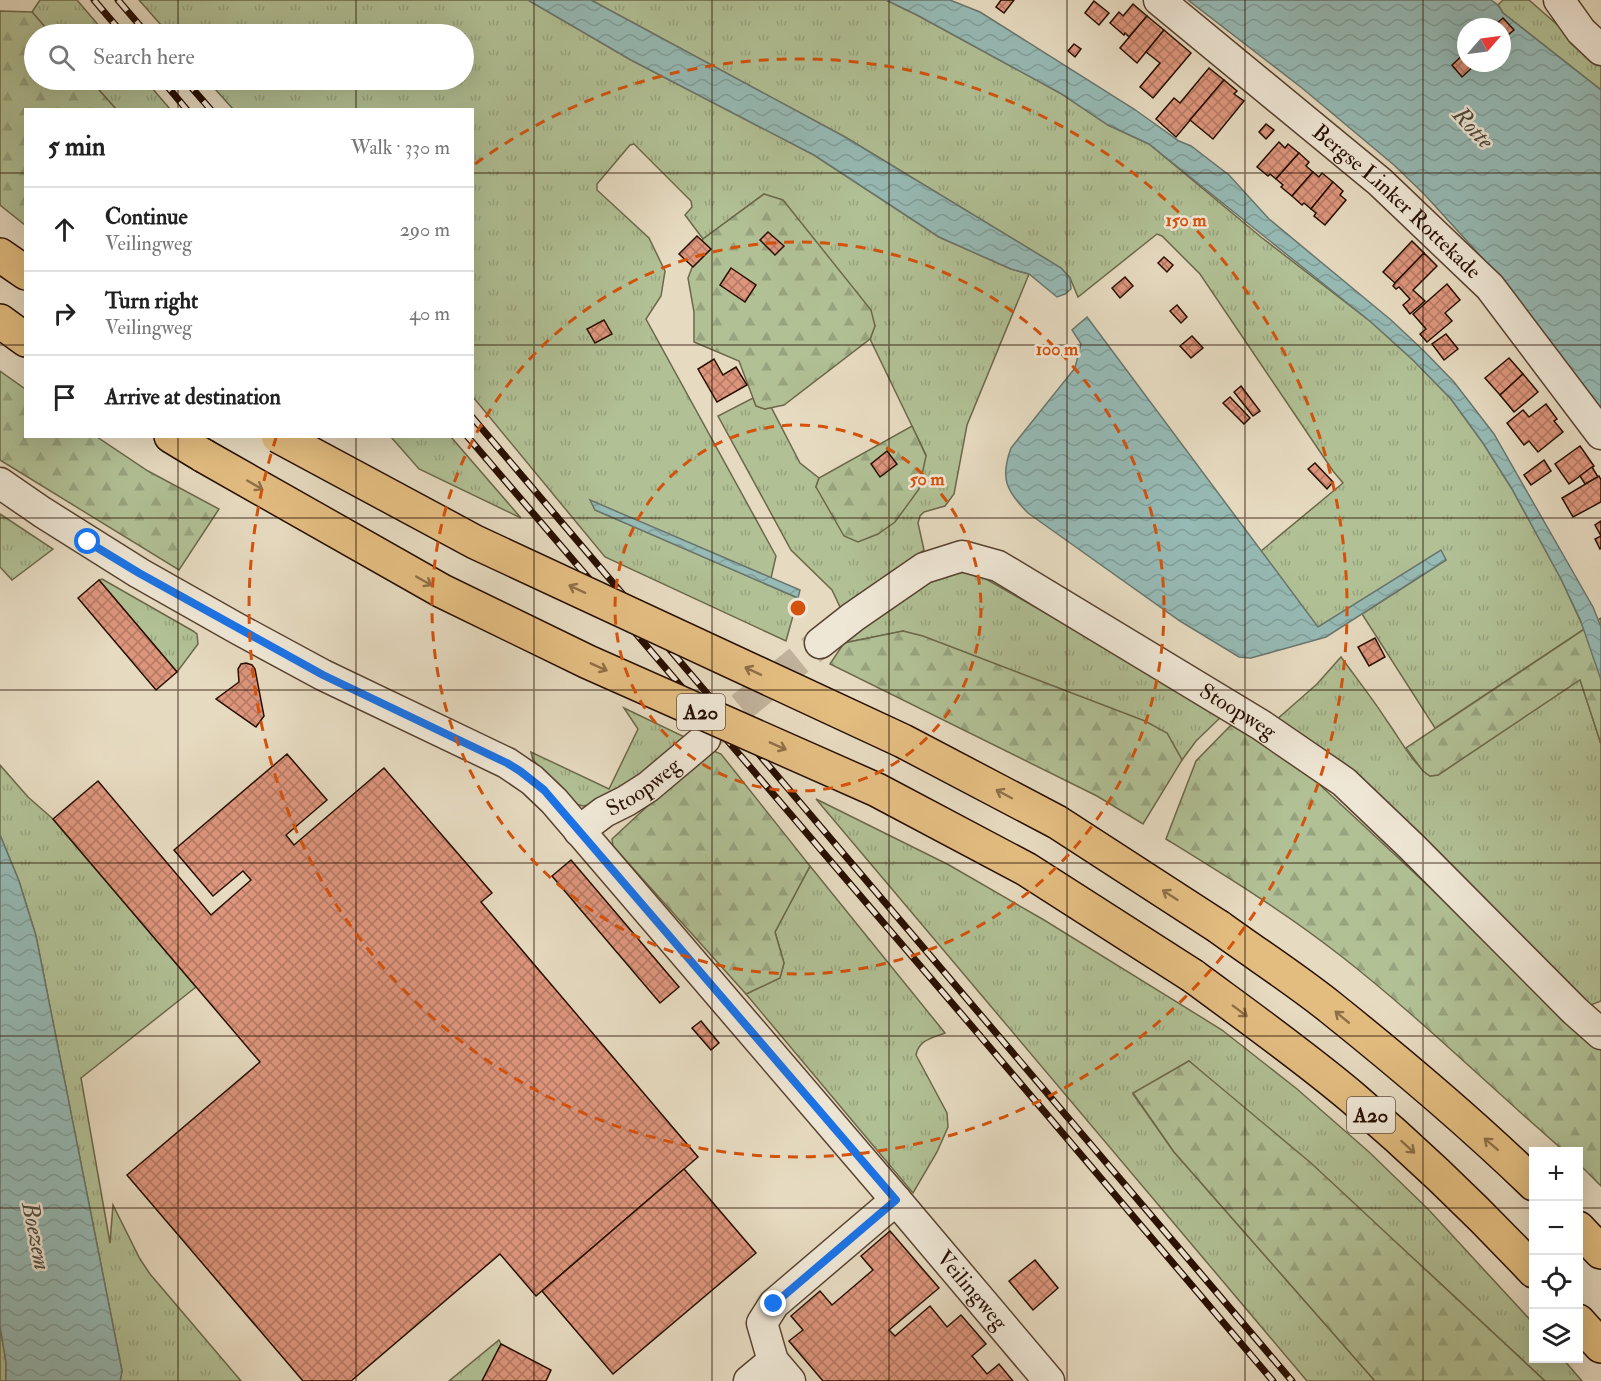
<!DOCTYPE html>
<meta charset="utf-8">
<style>
:root{--surface:#fff;--page:#f6f6f6;--text:#222;--muted:#767676;--line:#e0e0e0}
body{margin:0;font-family:"IM FELL Double Pica",serif;background:var(--page);color:var(--text)}
.controls{position:absolute;right:18px;bottom:18px;display:grid;overflow:hidden;border-radius:0px;box-shadow:0 6px 24px #0002}
.controls button{width:54px;height:54px;display:grid;place-items:center;padding:0;border:0;border-bottom:2px solid var(--line);background:var(--surface);color:var(--text);font:30px sans-serif}
.compass{position:absolute;left:1457px;top:18px;width:54px;height:54px;border-radius:50%;background:var(--surface);box-shadow:0 6px 24px #0002;rotate:62deg}
.stop{position:absolute;width:18px;height:18px;margin:-14px;border:4px solid #1a73e8;border-radius:50%;background:#fff}
.stop.end{background:#1a73e8;border-color:#fff;box-shadow:0 2px 6px #0008}
.list{margin:0;padding:0;list-style:none}
h2{display:flex;justify-content:space-between;align-items:center;height:78px;margin:0;padding:0 24px;font-size:26px}
h2 small{font-size:20px;font-weight:400;color:var(--muted)}
.list li{display:grid;grid-template-columns:39px 1fr auto;gap:18px;align-items:center;box-sizing:border-box;height:84px;padding:0 24px;border-top:2px solid var(--line)}
.list b{display:block;font-size:22px;white-space:nowrap}
.list p{margin:0;font-size:20px;white-space:nowrap;color:var(--muted)}
.list em{font-size:20px;font-style:normal;color:var(--muted)}
.icon{flex:none;width:33px;height:33px;fill:none;stroke:currentColor;stroke-width:2;stroke-linecap:round;stroke-linejoin:round}
.map{position:relative;flex:none;width:1601px;height:1381px;overflow:hidden}
.search{position:absolute;background:var(--surface);box-shadow:0 6px 24px #0002;left:24px;top:24px;width:450px;height:66px;display:flex;align-items:center;gap:15px;box-sizing:border-box;padding:0 21px;border-radius:33px;color:var(--muted);font-size:22px}
.panel{position:absolute;background:var(--surface);box-shadow:0 6px 24px #0002;left:24px;top:108px;width:450px;height:330px;border-radius:0px}
.map>svg:first-child{display:block}
</style>
<div class="map">
<svg width="1601" height="1381" viewBox="0 0 1601 1381">
<defs>
<pattern id="grass-tufts" width="24" height="20" patternUnits="userSpaceOnUse" patternTransform="scale(1.5)"><rect width="24" height="20" fill="#b1c095"/><path d="M3 7l-1-3M5 7V3M7 7l1-3M15 17l-1-3M17 17v-4M19 17l1-3" fill="none" stroke="#98a47f"/></pattern>
<pattern id="forest-firs" width="22" height="20" patternUnits="userSpaceOnUse" patternTransform="scale(1.5)"><rect width="22" height="20" fill="#b1c095"/><path d="M5 1l3.5 6h-7zM16 11l3.5 6h-7z" fill="#98a47f"/></pattern>
<pattern id="water-waves" width="16" height="10" patternUnits="userSpaceOnUse" patternTransform="scale(1.5)"><rect width="16" height="10" fill="#96bab5"/><path d="M0 5q4-4 8 0t8 0" fill="none" stroke="#819f9a"/></pattern>
<pattern id="building-cross-hatch" width="8" height="8" patternUnits="userSpaceOnUse" patternTransform="scale(1.5)"><rect width="8" height="8" fill="#dd957c"/><path d="M0 0l8 8M0 8l8-8" fill="none" stroke="#b37863"/></pattern>
</defs>
<rect width="100%" height="100%" fill="#e6dac0"/>
<filter id="stains"><feTurbulence type="fractalNoise" baseFrequency=".00333" numOctaves="4"/><feColorMatrix values="0 0 0 0 .2 0 0 0 0 .09 0 0 0 0 .02 0 0 0 .5 -.17"/></filter>
<radialGradient id="worn" r=".72"><stop offset=".6" stop-color="#630" stop-opacity="0"/><stop offset="1" stop-color="#630" stop-opacity=".3"/></radialGradient>
<g fill="url(#grass-tufts)" stroke="#6c684a" stroke-width="1.5">
<polygon points="40,0 77,0 106,34 51,34 32,12"/>
<polygon points="139,0 528,0 631,60 814,155 939,237 1011,269 1029,274 967,425 954,494 945,506 924,512 920,516 918,523 924,550 841,609 832,590 791,550 718,416 753,398 756,406 765,409 771,407 800,463 819,478 816,487 926,455 870,339 875,326 764,194 703,239 685,215 692,207 691,201 634,144 630,145 597,184 597,190 649,238 665,271 661,296 646,319 776,556 771,578 591,501 595,510 798,598 786,641 605,557 473,397 472,110 233,109 207,80 464,80 464,34 169,34"/>
<polygon points="591,0 886,0 917,15 1060,93 1108,125 1149,144 1261,237 1371,322 1414,361 1451,399 1483,443 1512,489 1561,579 1584,629 1435,728 1362,614 1446,560 1441,551 1318,628 1261,551 1343,483 1333,471 1200,274 1162,236 1157,234 1078,297 1070,278 1061,268 845,137"/>
<polygon points="1503,0 1529,0 1601,63 1601,90 1503,13 1498,5"/>
<polygon points="90,80 145,80 170,109 116,109"/>
<polygon points="391,437 451,437 521,518 419,469"/>
<polygon points="0,514 53,549 12,580 0,567"/>
<polygon points="972,571 1223,715 1196,741 1182,760 1167,733 903,631 844,643 875,615 933,577 955,572"/>
<polygon points="102,579 193,631 197,634 198,644 177,672 99,580"/>
<path d="M 1341,657 C 1357,679 1373,699 1387,721 C 1400,739 1412,763 1430,776 L 1438,775 L 1580,679 L 1601,744 L 1601,1001 L 1588,1006 L 1275,721 L 1317,684 Z"/>
<polygon points="624,708 693,741 594,804 583,806 576,804 533,760 531,752 609,789 638,729"/>
<polygon points="0,765 28,797 53,819 196,987 81,1078 110,1243 113,1205 140,1259 150,1274 241,1381 120,1381 122,1371 36,936 19,881 0,835"/>
<polygon points="816,799 949,865 1044,920 1222,1030 1297,1089 1369,1152 1428,1209 1533,1323 1534,1358 1563,1359 1582,1381 1545,1381 1426,1270 1189,1061 1133,1094 1174,1152 1375,1381 1307,1381"/>
<path d="M 810,866 L 945,1033 C 932,1038 919,1040 916,1055 L 947,1113 L 948,1127 L 937,1152 L 913,1193 L 746,994 L 780,978 L 784,963 L 775,932 Z"/>
<polygon points="0,1326 6,1362 6,1381 0,1381"/>
<polygon points="499,1340 501,1344 482,1381 449,1381"/>
</g>
<g fill="url(#forest-firs)" stroke="#6c684a" stroke-width="1.5">
<polygon points="0,11 32,12 51,34 34,34 34,80 90,80 116,109 26,110 25,225 0,205"/>
<polygon points="764,194 783,200 871,310 875,326 870,339 784,405 765,409 756,406 739,361 694,342 694,312 688,278 703,239"/>
<polygon points="0,371 25,389 26,436 97,437 148,471 219,509 179,570 0,460"/>
<polygon points="912,426 926,456 919,489 895,522 878,534 858,542 844,536 816,487 819,478"/>
<polygon points="1601,618 1601,744 1580,680 1438,775 1430,776 1423,771 1406,748"/>
<polygon points="903,631 923,636 1145,721 1167,733 1182,760 1143,824 1097,796 830,664 844,643"/>
<path d="M 1234,722 L 1304,770 L 1601,1047 L 1601,1186 L 1579,1164 L 1578,1152 L 1564,1151 C 1489,1086 1419,1017 1341,956 C 1285,912 1226,876 1166,839 L 1196,761 Z"/>
<polygon points="709,749 721,754 810,866 775,932 784,963 780,978 746,994 613,846 612,839"/>
<polygon points="1189,1061 1311,1163 1545,1381 1375,1381 1174,1152 1133,1093"/>
</g>
<g fill="url(#water-waves)" stroke="#6a766d" stroke-width="1.5" fill-rule="evenodd">
<polygon points="528,0 591,0 845,137 1061,268 1070,278 1071,289 1065,294 1057,297 1029,274 1011,269 939,237 814,155 631,60"/>
<polygon points="886,0 950,0 980,12 1134,109 1179,141 1191,146 1229,175 1269,219 1391,320 1424,351 1454,382 1494,434 1593,607 1601,627 1601,680 1580,619 1561,579 1512,489 1483,443 1451,399 1414,361 1371,322 1149,144 1108,125 1060,93 917,15"/>
<path d="M 1188,0 L 1491,0 L 1498,5 L 1503,13 L 1601,90 L 1601,410 L 1521,304 L 1487,263 L 1425,195 L 1394,165 L 1302,88 ZM 1466,27 L 1502,27 L 1502,63 L 1466,63 Z"/>
<path d="M 1087,317 L 1318,627 L 1441,550 L 1446,560 L 1326,637 L 1251,658 L 1239,657 L 1180,621 L 1028,513 C 1006,491 1000,478 1011,448 L 1075,368 L 1081,344 L 1072,330 Z"/>
<polygon points="590,500 800,590 798,598 595,510"/>
<polygon points="0,835 19,881 36,936 122,1371 120,1381 6,1381 6,1362 0,1326"/>
</g>
<g fill="url(#building-cross-hatch)" stroke="#280f00" stroke-width="1.5">
<polygon points="1001,0 1014,0 1004,13 996,7"/>
<polygon points="1094,1 1109,13 1099,25 1085,13"/>
<polygon points="1133,4 1147,16 1129,37 1125,33 1124,35 1110,23 1119,12 1123,16"/>
<polygon points="1147,16 1164,30 1137,63 1120,48"/>
<polygon points="1503,18 1514,30 1502,40 1502,27 1493,27"/>
<polygon points="1164,30 1191,53 1153,98 1140,87 1160,63 1146,52"/>
<polygon points="1074,44 1081,49 1075,57 1068,51"/>
<polygon points="1466,52 1466,63 1477,63 1462,77 1452,65"/>
<polygon points="1209,68 1224,80 1176,137 1156,119 1174,98 1180,103"/>
<polygon points="1224,80 1237,91 1234,94 1244,101 1213,139 1190,120"/>
<polygon points="1266,124 1274,130 1266,139 1259,132"/>
<polygon points="1279,142 1285,148 1288,144 1299,153 1276,179 1270,174 1268,176 1257,167"/>
<polygon points="1299,153 1309,162 1306,166 1313,172 1292,196 1281,187 1283,185 1276,179"/>
<polygon points="1313,172 1319,177 1322,173 1333,182 1311,209 1304,203 1302,205 1292,196"/>
<polygon points="1333,182 1343,191 1340,195 1346,200 1325,225 1314,216 1316,213 1311,209"/>
<polygon points="768,232 784,246 775,255 760,240"/>
<polygon points="697,236 711,249 693,267 679,254"/>
<polygon points="1412,241 1424,253 1395,283 1383,272"/>
<polygon points="1424,253 1437,266 1413,290 1425,301 1410,314 1403,305 1410,299 1399,287 1396,289 1393,286 1395,283"/>
<polygon points="1164,257 1173,265 1167,272 1158,263"/>
<polygon points="731,268 756,285 745,302 720,285"/>
<polygon points="1125,277 1133,286 1120,298 1112,288"/>
<polygon points="1447,284 1460,300 1445,313 1452,321 1427,342 1420,334 1426,329 1413,314"/>
<polygon points="1177,305 1187,317 1181,323 1170,311"/>
<polygon points="604,320 612,334 595,343 587,329"/>
<polygon points="1446,334 1458,349 1444,360 1432,344"/>
<polygon points="1192,336 1203,348 1191,358 1180,346"/>
<polygon points="1509,358 1523,374 1500,395 1485,378"/>
<polygon points="714,359 723,375 736,367 747,385 717,402 698,369"/>
<polygon points="1523,374 1538,392 1514,412 1500,395"/>
<polygon points="1241,386 1260,411 1253,416 1234,392"/>
<polygon points="1230,397 1250,418 1244,424 1223,403"/>
<polygon points="1546,404 1557,419 1554,421 1563,432 1538,452 1529,441 1524,445 1507,423 1523,410 1529,417"/>
<polygon points="1580,446 1594,466 1569,484 1555,464"/>
<polygon points="887,451 897,464 880,477 871,464"/>
<polygon points="1544,460 1551,471 1531,485 1524,475"/>
<polygon points="1315,463 1333,482 1327,489 1308,469"/>
<polygon points="1592,467 1598,477 1585,484 1580,476"/>
<polygon points="1599,476 1601,480 1601,502 1573,517 1562,498"/>
<polygon points="1601,521 1601,548 1600,549 1595,539 1601,536 1595,525"/>
<polygon points="99,580 177,672 156,690 78,598"/>
<polygon points="1375,638 1385,657 1369,666 1358,647"/>
<polygon points="246,663 252,665 255,669 264,716 256,727 216,699 239,682 238,669 241,664"/>
<polygon points="287,754 327,800 286,835 294,845 384,768 492,893 481,902 698,1157 536,1296 500,1254 351,1381 303,1381 127,1175 260,1062 53,819 98,781 211,915 251,880 243,871 213,896 174,850"/>
<polygon points="571,860 679,987 660,1003 552,876"/>
<polygon points="701,1021 719,1043 711,1050 692,1028"/>
<polygon points="684,1169 756,1253 613,1374 542,1291"/>
<polygon points="890,1231 939,1288 889,1330 895,1336 930,1306 947,1327 961,1315 986,1344 972,1356 987,1374 999,1364 1013,1381 823,1381 789,1341 803,1330 791,1316 820,1291 832,1305 873,1270 861,1256"/>
<polygon points="1035,1260 1058,1288 1033,1310 1009,1281"/>
<polygon points="501,1344 551,1370 546,1381 482,1381"/>
</g>
<g fill="none" stroke-linecap="round" stroke-linejoin="round">
<polyline stroke="#c0b19a" stroke-width="30" stroke-dasharray="30 15" stroke-linecap="butt" points="707,737 740,708 820,643"/>
<defs>
<g id="minor">
<path id="s1" d="M 1159,0 L 1380,182 L 1490,287 L 1601,434"/>
<polyline points="1559,0 1581,31 1601,50"/>
<path id="s2" d="M 0,483 L 42,512 L 139,573 L 238,629 L 323,675 L 507,763 L 532,780 L 554,801 L 896,1200 L 1049,1381"/>
<path id="s3" d="M 820,643 L 853,617 L 924,568 L 962,556 L 998,566 L 1261,725 L 1344,782 L 1412,847 L 1575,1011 L 1601,1034"/>
<path id="s4" d="M 579,831 L 604,812 L 626,801 L 648,787 L 705,739"/>
<polyline points="749,1381 773,1361"/>
<polyline points="790,1381 773,1361 762,1323 774,1304 896,1200"/>
</g>
<g id="highway">
<polyline points="0,255 26,273"/>
<polyline points="0,321 26,340"/>
<polyline points="171,436 204,456"/>
<path d="M 1219,927 C 1256,954 1295,979 1330,1007 C 1400,1063 1469,1121 1534,1184"/>
<path d="M 1193,976 C 1247,1016 1302,1055 1353,1098 C 1416,1152 1477,1210 1534,1271"/>
<polyline points="1578,1228 1601,1252"/>
<polyline points="1578,1321 1601,1346"/>
</g>
</defs>
<use href="#minor" stroke="#584230" stroke-width="33"/>
<use href="#highway" stroke="#280f00" stroke-width="36"/>
<use href="#minor" stroke="#efe7d6" stroke-width="30"/>
<use href="#highway" stroke="#e3bd80" stroke-width="33"/>
<defs>
<g id="rail">
<polyline points="94,0 123,34"/>
<polyline points="118,0 147,34"/>
<polyline points="162,80 187,110"/>
<polyline points="185,80 211,110"/>
<polyline points="472,417 1292,1381"/>
<polyline points="467,436 981,1037 1273,1381"/>
</g>
</defs>
<use href="#rail" stroke="#280f00" stroke-width="7"/>
<use href="#rail" stroke="#efe7d6" stroke-width="4.5" stroke-dasharray="14" stroke-linecap="butt"/>
<defs>
<g id="highway-bridge">
<polyline points="278,436 475,542 903,741 1057,822 1219,927"/>
<polyline points="204,456 442,591 588,662 877,790 1026,869 1193,976"/>
</g>
</defs>
<use href="#highway-bridge" stroke="#280f00" stroke-width="36" stroke-linecap="butt"/>
<use href="#highway-bridge" stroke="#e3bd80" stroke-width="33"/>
</g>
<defs><path id="oneway-shaft" d="M-6 0H5M1.5-3L5.5 0L1.5 3" fill="none" stroke-width="1.6" stroke-linecap="round" stroke-linejoin="round" transform="scale(1.5)"/></defs>
<g stroke="#8f6f46">
<use href="#oneway-shaft" transform="translate(255 485) rotate(30)"/>
<use href="#oneway-shaft" transform="translate(424 581) rotate(30)"/>
<use href="#oneway-shaft" transform="translate(577 589) rotate(-155)"/>
<use href="#oneway-shaft" transform="translate(599 667) rotate(24)"/>
<use href="#oneway-shaft" transform="translate(753 671) rotate(-155)"/>
<use href="#oneway-shaft" transform="translate(778 746) rotate(24)"/>
<use href="#oneway-shaft" transform="translate(1004 794) rotate(-152)"/>
<use href="#oneway-shaft" transform="translate(1170 895) rotate(-147)"/>
<use href="#oneway-shaft" transform="translate(1240 1011) rotate(37)"/>
<use href="#oneway-shaft" transform="translate(1342 1017) rotate(-140)"/>
<use href="#oneway-shaft" transform="translate(1491 1144) rotate(-139)"/>
<use href="#oneway-shaft" transform="translate(1408 1147) rotate(42)"/>
</g>
<g fill="none" stroke-linecap="round" stroke-linejoin="round">
<polyline stroke="#1a73e8" stroke-width="8" points="88,542 139,573 323,675 507,763 520,771 544,790 896,1200 774,1304"/>
</g>
<path fill="none" stroke="#280f00" stroke-width="1.5" stroke-opacity="0.55" d="M 178,0 L 178,34M 356,0 L 356,34M 534,0 L 534,1381M 712,0 L 712,1381M 889,0 L 889,1381M 1067,0 L 1067,1381M 1245,0 L 1245,1381M 1423,0 L 1423,1381M 178,80 L 178,110M 356,80 L 356,110M 0,173 L 26,173M 472,173 L 1601,173M 0,345 L 26,345M 472,345 L 1601,345M 178,436 L 178,1381M 356,436 L 356,1381M 0,518 L 1601,518M 0,690 L 1601,690M 0,863 L 1601,863M 0,1036 L 1601,1036M 0,1208 L 1534,1208M 1578,1208 L 1601,1208"/>
<g fill="none" stroke="#d5520b" stroke-width="3" stroke-dasharray="10 8">
<circle cx="798" cy="608" r="183"/>
<circle cx="798" cy="608" r="366"/>
<path d="M475 164A549 549 0 1 1 276 438"/>
</g>
<g text-anchor="middle" dominant-baseline="central" stroke-width="5" stroke-linejoin="round" paint-order="stroke">
<g fill="#efe7d6" stroke="#645040" stroke-width="1.5">
<rect x="677" y="694" width="48" height="36" rx="4.5"/>
<rect x="1347" y="1097" width="48" height="36" rx="4.5"/>
</g>
<g font-size="21" font-weight="bold" fill="#280f00">
<text x="701" y="712">A20</text>
<text x="1371" y="1115">A20</text>
</g>
<g font-size="22" fill="#280f00" stroke="#efe7d6">
<text stroke="none"><textPath href="#s1" startOffset="312">Bergse Linker Rottekade</textPath></text>
<text stroke="none"><textPath href="#s3" startOffset="486">Stoopweg</textPath></text>
<text stroke="none"><textPath href="#s4" startOffset="78">Stoopweg</textPath></text>
<text stroke="none"><textPath href="#s2" startOffset="1284">Veilingweg</textPath></text>
</g>
<g font-size="24" font-style="italic" fill="#4e4b3f" stroke="#efe7d6">
<text transform="translate(1473 128) rotate(47)">Rotte</text>
<text transform="translate(36 1236) rotate(79)">Boezem</text>
</g>
</g>
<circle cx="798" cy="608" r="9" fill="#d5520b" stroke="#efe7d6" stroke-width="3"/>
<g font-size="18" text-anchor="middle" font-weight="bold" fill="#d5520b" stroke="#efe7d6" stroke-width="5" stroke-linejoin="round" paint-order="stroke">
<text x="1186" y="226">150 m</text>
<text x="1057" y="355">100 m</text>
<text x="927" y="485">50 m</text>
</g>
<rect width="100%" height="100%" filter="url(#stains)"/>
<rect width="100%" height="100%" fill="url(#worn)"/>
</svg>
<div class="controls">
<button>+</button>
<button>−</button>
<button><svg class="icon" aria-label="locate" viewBox="0 0 24 24"><circle cx="12" cy="12" r="6"/><path d="M12 2v4M12 18v4M2 12h4M18 12h4"/></svg></button>
<button><svg class="icon" aria-label="layers" viewBox="0 0 24 24"><path d="M12 4l9 5-9 5-9-5zM3 14l9 5 9-5"/></svg></button>
</div>
<svg class="compass" viewBox="-18 -18 36 36"><path d="M0-13l5 13h-10z" fill="#e53935"/><path d="M0 13l5-13h-10z" fill="#767676"/></svg>
<div class="stop" style="left:88px;top:542px"></div>
<div class="stop end" style="left:774px;top:1304px"></div>
<div class="search"><svg class="icon" aria-label="search" viewBox="0 0 24 24"><circle cx="10" cy="10" r="6"/><path d="M15 15l6 6"/></svg>Search here</div>
<section class="panel">
<h2>5 min<small>Walk · 330 m</small></h2>
<ul class="list">
<li><svg class="icon" aria-label="ahead" viewBox="0 0 24 24"><path d="M12 20V5M6 11l6-6 6 6"/></svg><div><b>Continue</b><p>Veilingweg</p></div><em>290 m</em></li>
<li><svg class="icon" aria-label="right" viewBox="0 0 24 24"><path d="M7 20v-9h11M14 6l5 5-5 5"/></svg><div><b>Turn right</b><p>Veilingweg</p></div><em>40 m</em></li>
<li><svg class="icon" aria-label="arrive" viewBox="0 0 24 24"><path d="M6 21V4h12l-3 4 3 4H6"/></svg><div><b>Arrive at destination</b></div></li>
</ul>
</section>
</div>
